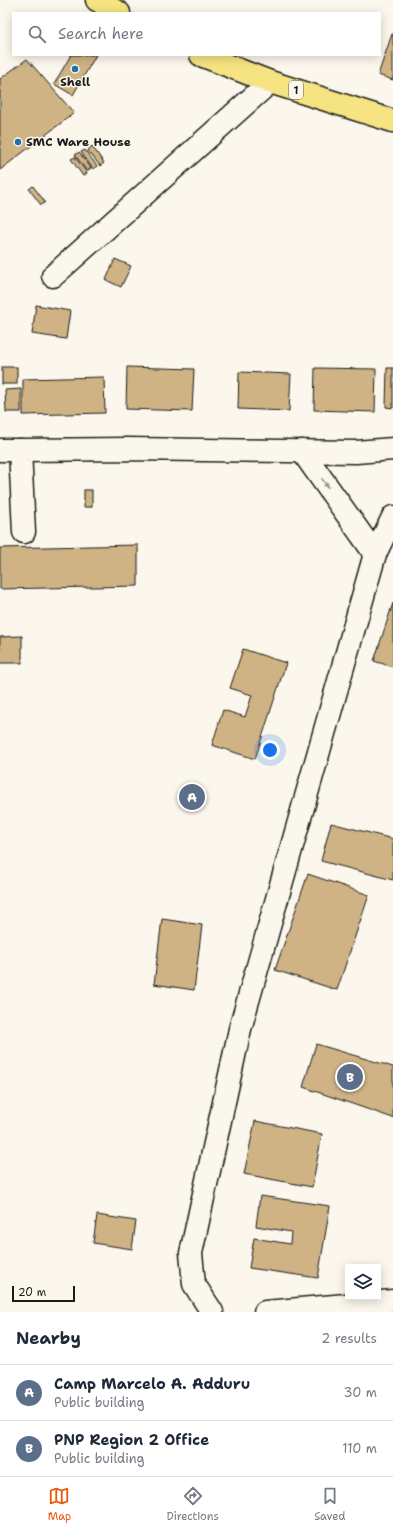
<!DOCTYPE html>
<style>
:root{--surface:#fff;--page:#f6f6f7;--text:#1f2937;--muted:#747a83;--line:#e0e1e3;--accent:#ea580c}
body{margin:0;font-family:"Shantell Sans",sans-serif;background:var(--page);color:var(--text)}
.controls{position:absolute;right:12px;bottom:12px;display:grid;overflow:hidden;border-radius:0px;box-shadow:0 2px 10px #0003}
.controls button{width:36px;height:36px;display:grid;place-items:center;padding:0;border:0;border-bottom:1px solid var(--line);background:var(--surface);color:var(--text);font:20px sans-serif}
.scale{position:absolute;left:12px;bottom:10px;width:63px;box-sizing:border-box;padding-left:4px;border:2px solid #1c1c1c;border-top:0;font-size:11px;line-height:14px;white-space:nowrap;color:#1c1c1c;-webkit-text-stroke:3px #fbf7ec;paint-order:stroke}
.you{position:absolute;left:270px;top:750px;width:14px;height:14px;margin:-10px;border:3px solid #fff;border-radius:50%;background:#1a73e8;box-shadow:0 0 0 6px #1a73e833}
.badge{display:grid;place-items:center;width:26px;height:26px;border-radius:50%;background:var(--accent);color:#fff;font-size:13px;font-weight:700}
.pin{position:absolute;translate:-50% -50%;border:2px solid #fff;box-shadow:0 1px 4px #0006}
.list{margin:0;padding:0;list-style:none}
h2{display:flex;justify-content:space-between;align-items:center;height:52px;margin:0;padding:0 16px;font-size:17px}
h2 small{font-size:13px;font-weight:400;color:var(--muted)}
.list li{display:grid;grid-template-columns:26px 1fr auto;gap:12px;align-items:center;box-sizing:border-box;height:56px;padding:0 16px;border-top:1px solid var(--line)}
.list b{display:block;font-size:15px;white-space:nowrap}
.list p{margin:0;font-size:13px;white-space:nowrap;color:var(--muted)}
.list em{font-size:13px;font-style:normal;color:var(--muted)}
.icon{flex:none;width:22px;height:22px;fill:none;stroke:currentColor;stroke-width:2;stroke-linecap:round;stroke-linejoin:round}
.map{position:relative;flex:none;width:393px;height:1312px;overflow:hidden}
.search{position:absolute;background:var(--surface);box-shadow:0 2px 10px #0003;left:12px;right:12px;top:12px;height:44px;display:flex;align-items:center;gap:10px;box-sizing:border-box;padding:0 14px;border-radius:0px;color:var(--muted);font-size:15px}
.sheet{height:164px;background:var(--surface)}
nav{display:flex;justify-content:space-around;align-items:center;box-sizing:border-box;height:56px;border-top:1px solid var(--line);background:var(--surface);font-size:11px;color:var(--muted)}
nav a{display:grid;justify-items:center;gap:2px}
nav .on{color:var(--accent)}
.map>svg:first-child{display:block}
</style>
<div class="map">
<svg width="393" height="1312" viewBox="0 0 393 1312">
<rect width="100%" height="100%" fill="#fbf7ec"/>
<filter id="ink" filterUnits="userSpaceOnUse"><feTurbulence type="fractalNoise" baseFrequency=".025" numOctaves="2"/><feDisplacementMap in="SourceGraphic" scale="8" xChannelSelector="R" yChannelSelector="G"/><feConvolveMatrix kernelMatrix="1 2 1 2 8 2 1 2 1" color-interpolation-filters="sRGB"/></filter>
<g filter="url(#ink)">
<g fill="#cfb384" stroke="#1c1c1c">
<polygon points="392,34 393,34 393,80 378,75"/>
<polygon points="71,55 96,55 73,95 54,84"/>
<polygon points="27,59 74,113 0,170 0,79"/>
<polygon points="92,146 104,163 100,166 88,150"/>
<polygon points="85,150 97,166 93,169 81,152"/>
<polygon points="79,152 91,168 87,171 75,155"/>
<polygon points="75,157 87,173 83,176 71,159"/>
<polygon points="33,186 45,202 41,205 29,189"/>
<polygon points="115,259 131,266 121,287 106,280"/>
<polygon points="36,305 70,311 66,339 32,334"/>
<rect x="2" y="367" width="15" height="17"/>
<polygon points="127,367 194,369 192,411 126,409"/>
<polygon points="315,368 376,369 375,412 314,410"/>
<polygon points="387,368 393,368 393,408 386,407"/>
<polygon points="239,372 291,374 289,411 238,409"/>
<polygon points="104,377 105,413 23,415 23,379"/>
<polygon points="21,389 21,412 6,412 5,390"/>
<rect x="84" y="490" width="8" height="17"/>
<polygon points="138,545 138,586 0,589 0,548"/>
<polygon points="393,603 393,667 374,661"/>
<polygon points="22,636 22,663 0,663 0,637"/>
<polygon points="243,649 286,663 255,759 212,745 223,710 245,717 252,695 230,688"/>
<polygon points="331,823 393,839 393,880 321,861"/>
<polygon points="308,874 369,895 337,990 275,970"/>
<polygon points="162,919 202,925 194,990 154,984"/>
<polygon points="316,1044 393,1067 393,1118 303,1087"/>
<polygon points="255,1121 322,1134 312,1187 244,1174"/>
<polygon points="260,1196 330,1206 318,1278 249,1268 254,1238 290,1244 291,1232 256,1226"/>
<polygon points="97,1215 136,1221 132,1249 93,1243"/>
</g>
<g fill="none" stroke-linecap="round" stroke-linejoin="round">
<defs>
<g id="minor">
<polyline points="53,276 270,82"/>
<polyline points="0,450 20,450"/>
<polyline points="302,451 375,554"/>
<polyline points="24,532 20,450 127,449 356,452 393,449"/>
<polyline points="212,1312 194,1284 191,1253 240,1029 375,554 393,517"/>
<polyline points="265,1312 393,1301"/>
</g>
<g id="major">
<polyline points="97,0 119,13"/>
<polyline points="201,55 270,82 393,121"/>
</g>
</defs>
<use href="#minor" stroke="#1c1c1c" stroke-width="25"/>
<use href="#major" stroke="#1c1c1c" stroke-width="25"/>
<use href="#minor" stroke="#fbf7ec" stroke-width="22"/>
<use href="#major" stroke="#f6e381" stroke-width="22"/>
</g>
<defs><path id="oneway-solid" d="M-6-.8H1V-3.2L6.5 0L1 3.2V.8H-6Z"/></defs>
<use fill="#97948e" href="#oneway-solid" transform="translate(325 483) rotate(55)"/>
</g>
<g fill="#1f6fb2" stroke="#fbf7ec" stroke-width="1.5">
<circle cx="75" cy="69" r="4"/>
<circle cx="18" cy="142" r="4"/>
</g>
<g text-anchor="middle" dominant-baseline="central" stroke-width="3" stroke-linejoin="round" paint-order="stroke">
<rect fill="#fbf7ec" stroke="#5f5e5a" stroke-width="1" x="289" y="81" width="14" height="18" rx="3"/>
<g font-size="11" font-weight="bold" fill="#1c1c1c">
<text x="296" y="90">1</text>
</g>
<g font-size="12" font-weight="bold" fill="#1c1c1c" stroke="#fbf7ec">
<text x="75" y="82">Shell</text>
<text x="26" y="142" text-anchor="start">SMC Ware House</text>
</g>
</g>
</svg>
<div class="controls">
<button><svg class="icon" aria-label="layers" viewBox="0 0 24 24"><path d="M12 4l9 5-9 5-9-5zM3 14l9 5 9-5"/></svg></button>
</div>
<div class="scale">20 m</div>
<div class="you"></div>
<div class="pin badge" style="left:192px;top:797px;background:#5c6f8a">A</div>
<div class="pin badge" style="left:350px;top:1077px;background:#5c6f8a">B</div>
<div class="search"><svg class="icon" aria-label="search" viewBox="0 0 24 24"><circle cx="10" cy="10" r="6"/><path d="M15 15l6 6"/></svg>Search here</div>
</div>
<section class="sheet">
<h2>Nearby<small>2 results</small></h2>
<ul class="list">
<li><span class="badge" style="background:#5c6f8a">A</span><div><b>Camp Marcelo A. Adduru</b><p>Public building</p></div><em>30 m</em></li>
<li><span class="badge" style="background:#5c6f8a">B</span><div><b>PNP Region 2 Office</b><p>Public building</p></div><em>110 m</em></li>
</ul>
</section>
<nav>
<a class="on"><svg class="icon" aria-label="map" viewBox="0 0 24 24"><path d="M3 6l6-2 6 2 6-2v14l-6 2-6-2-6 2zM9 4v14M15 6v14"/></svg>Map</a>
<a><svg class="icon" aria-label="directions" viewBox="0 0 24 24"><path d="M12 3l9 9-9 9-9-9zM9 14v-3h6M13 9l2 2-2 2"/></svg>Directions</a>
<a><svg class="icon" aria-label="saved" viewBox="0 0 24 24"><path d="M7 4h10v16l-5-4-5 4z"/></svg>Saved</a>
</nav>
